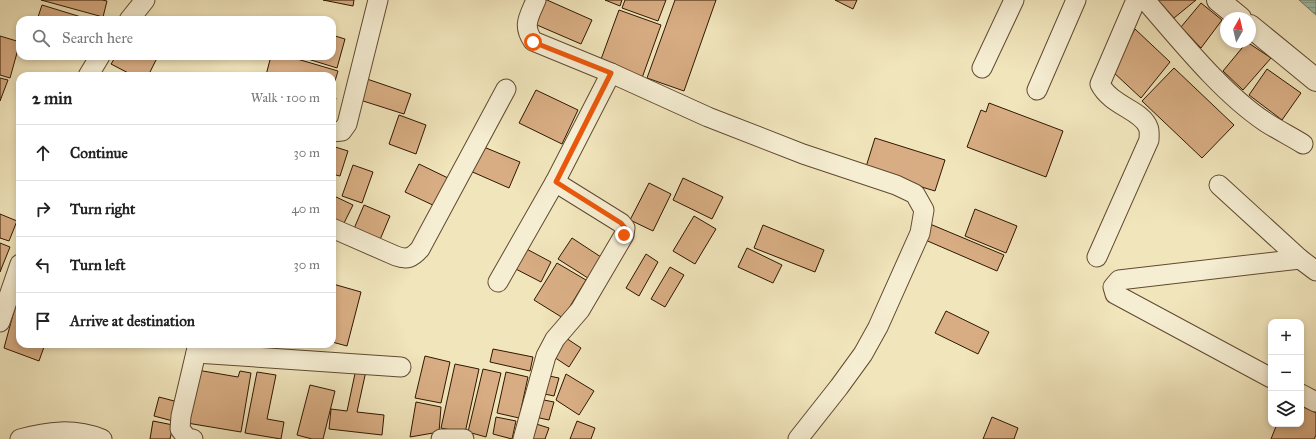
<!DOCTYPE html>
<meta charset="utf-8">
<style>
:root{--surface:#fff;--page:#f2f2f2;--text:#222;--muted:#767676;--line:#e0e0e0}
body{margin:0;font-family:"IM FELL Great Primer",serif;background:var(--page);color:var(--text)}
.controls{position:absolute;right:12px;bottom:12px;display:grid;overflow:hidden;border-radius:8px;box-shadow:0 2px 6px #0003}
.controls button{width:36px;height:36px;display:grid;place-items:center;padding:0;border:0;border-bottom:1px solid var(--line);background:var(--surface);color:var(--text);font:20px sans-serif}
.compass{position:absolute;left:1220px;top:12px;width:36px;height:36px;border-radius:50%;background:var(--surface);box-shadow:0 2px 6px #0003;rotate:8deg}
.stop{position:absolute;width:12px;height:12px;margin:-9px;border:3px solid #ea580c;border-radius:50%;background:#fff}
.stop.end{background:#ea580c;border-color:#fff;box-shadow:0 1px 4px #0008}
.list{margin:0;padding:0;list-style:none}
h2{display:flex;justify-content:space-between;align-items:center;height:52px;margin:0;padding:0 16px;font-size:17px}
h2 small{font-size:13px;font-weight:400;color:var(--muted)}
.list li{display:grid;grid-template-columns:26px 1fr auto;gap:12px;align-items:center;box-sizing:border-box;height:56px;padding:0 16px;border-top:1px solid var(--line)}
.list b{display:block;font-size:15px;white-space:nowrap}
.list em{font-size:13px;font-style:normal;color:var(--muted)}
.icon{flex:none;width:22px;height:22px;fill:none;stroke:currentColor;stroke-width:2;stroke-linecap:round;stroke-linejoin:round}
.map{position:relative;flex:none;width:1316px;height:439px;overflow:hidden}
.search{position:absolute;background:var(--surface);box-shadow:0 2px 6px #0003;left:16px;top:16px;width:320px;height:44px;display:flex;align-items:center;gap:10px;box-sizing:border-box;padding:0 14px;border-radius:12px;color:var(--muted);font-size:15px}
.panel{position:absolute;background:var(--surface);box-shadow:0 2px 6px #0003;left:16px;top:72px;width:320px;height:276px;border-radius:12px}
.map>svg:first-child{display:block}
</style>
<div class="map">
<svg width="1316" height="439" viewBox="0 0 1316 439">
<defs>
<pattern id="water-rules" width="6" height="5" patternUnits="userSpaceOnUse"><rect width="6" height="5" fill="#9bbfac"/><path d="M0 2.5h6" fill="none" stroke="#86a392"/></pattern>
</defs>
<rect width="100%" height="100%" fill="#f1e5bc"/>
<filter id="stains"><feTurbulence type="fractalNoise" baseFrequency=".005" numOctaves="4"/><feColorMatrix values="0 0 0 0 .2 0 0 0 0 .09 0 0 0 0 .02 0 0 0 .5 -.17"/></filter>
<radialGradient id="worn" r=".72"><stop offset=".6" stop-color="#630" stop-opacity="0"/><stop offset="1" stop-color="#630" stop-opacity=".3"/></radialGradient>
<polygon fill="url(#water-rules)" stroke="#707c67" points="1299,0 1316,0 1316,15"/>
<g fill="#d8ad83" stroke="#2f1700">
<polygon points="41,0 102,0 107,1 103,17"/>
<polygon points="323,0 354,0 353,6"/>
<polygon points="540,0 547,0 592,20 581,44 530,22"/>
<polygon points="605,0 622,0 620,6"/>
<polygon points="625,0 666,0 658,21 622,8"/>
<polygon points="675,0 716,0 684,91 647,78"/>
<polygon points="835,0 857,0 853,9"/>
<polygon points="1158,0 1196,0 1174,18"/>
<polygon points="1201,3 1222,20 1201,48 1181,27"/>
<polygon points="42,5 91,20 37,20"/>
<polygon points="619,10 661,25 642,78 600,62"/>
<polygon points="1135,29 1170,62 1141,98 1112,71"/>
<polygon points="332,35 345,39 337,68 298,56 332,56"/>
<polygon points="0,36 20,42 10,78 0,75"/>
<polygon points="1247,42 1271,58 1243,90 1223,71"/>
<polygon points="116,56 158,56 148,76 134,76 111,64"/>
<polygon points="271,56 287,56 338,71 332,91 332,76 266,75"/>
<polygon points="1174,68 1234,125 1202,158 1142,101"/>
<polygon points="1267,69 1301,93 1282,120 1249,95"/>
<polygon points="0,78 8,80 0,101"/>
<polygon points="367,79 411,94 404,114 360,100"/>
<polygon points="536,90 578,110 562,144 519,123"/>
<polygon points="332,97 336,98 332,112"/>
<polygon points="989,103 1063,131 1046,177 967,147 981,110 986,112"/>
<polygon points="399,115 426,125 416,154 389,144"/>
<polygon points="875,138 945,160 935,191 865,170"/>
<polygon points="479,145 520,162 509,188 468,170"/>
<polygon points="332,146 348,151 340,176 332,174"/>
<polygon points="419,164 450,179 437,207 405,192"/>
<polygon points="353,165 373,172 362,203 342,196"/>
<polygon points="683,178 723,197 712,219 673,200"/>
<polygon points="649,183 671,194 653,231 630,220"/>
<polygon points="332,195 353,205 342,227 332,222"/>
<polygon points="364,205 390,216 379,242 353,231"/>
<polygon points="975,209 1017,226 1006,253 965,236"/>
<polygon points="0,214 17,221 9,241 0,238"/>
<polygon points="694,216 716,229 695,264 673,251"/>
<polygon points="930,224 1004,255 997,271 923,239"/>
<polygon points="763,225 824,250 815,272 754,248"/>
<polygon points="572,238 604,259 591,280 558,259"/>
<polygon points="0,243 10,247 0,272"/>
<polygon points="521,246 551,262 541,282 510,266"/>
<polygon points="747,248 782,265 773,283 738,267"/>
<polygon points="646,254 658,262 639,296 626,288"/>
<polygon points="557,263 586,280 563,318 534,300"/>
<polygon points="670,267 684,275 665,307 651,299"/>
<polygon points="333,284 361,292 347,346 332,342"/>
<polygon points="17,300 20,301 20,344 45,344 39,361 4,348"/>
<polygon points="946,311 989,332 978,354 935,333"/>
<polygon points="566,338 581,348 569,367 554,357"/>
<polygon points="493,349 533,357 530,371 490,362"/>
<polygon points="425,356 450,362 441,403 415,398"/>
<polygon points="455,364 479,369 465,433 441,428"/>
<polygon points="356,369 366,371 357,412 384,415 382,435 329,429 331,409 347,411"/>
<polygon points="483,369 501,373 486,437 468,432"/>
<polygon points="197,370 238,377 240,371 251,373 241,432 187,423"/>
<polygon points="257,372 276,375 267,419 284,422 281,439 245,433"/>
<polygon points="506,372 528,377 519,418 497,413"/>
<polygon points="566,374 594,391 579,415 556,400"/>
<polygon points="544,375 559,378 554,396 540,393"/>
<polygon points="310,385 335,391 323,439 312,439 297,435"/>
<polygon points="159,397 178,402 173,421 154,416"/>
<polygon points="539,399 554,402 549,420 535,417"/>
<polygon points="416,402 441,407 439,432 410,437"/>
<polygon points="1301,406 1316,413 1316,435 1314,439 1271,439 1277,424 1301,424"/>
<polygon points="496,417 516,421 512,439 493,434"/>
<polygon points="992,417 1018,428 1014,439 983,439"/>
<polygon points="153,421 173,425 170,439 150,439"/>
<polygon points="577,421 595,428 591,439 570,439"/>
<polygon points="533,423 549,428 545,439 527,439"/>
</g>
<g fill="none" stroke-linecap="round" stroke-linejoin="round">
<defs>
<g id="minor">
<path d="M 536,0 C 529,17 522,25 533,41 L 611,73 L 708,117 L 803,154 L 896,185 L 915,194 L 924,210 L 920,233 L 878,327 L 863,354 L 839,387 L 798,439"/>
<path d="M 1145,0 C 1179,39 1221,92 1264,121 C 1276,129 1290,136 1303,144"/>
<polyline points="129,20 145,0"/>
<polyline points="982,68 1014,0"/>
<polyline points="88,76 100,56"/>
<polyline points="1037,90 1076,0"/>
<polyline points="332,132 342,131 347,124 378,0"/>
<polyline points="1219,185 1300,259"/>
<path d="M 332,228 L 396,256 C 407,260 412,258 420,249 L 506,89"/>
<path d="M 1097,257 L 1149,140 C 1149,136 1150,130 1148,127 C 1142,110 1111,106 1100,84 L 1136,0"/>
<polyline points="498,282 555,182 611,73"/>
<polyline points="0,322 20,264"/>
<polyline points="196,353 401,367"/>
<polyline points="1271,378 1115,294 1113,287 1119,280 1300,259 1316,271"/>
<polyline points="1301,394 1316,402"/>
<path d="M 20,439 C 48,431 74,428 102,439"/>
<polyline points="193,439 187,438 180,429 181,416 198,344"/>
<polyline points="441,439 464,439"/>
<polyline points="523,439 546,356 555,339 580,310 624,235 625,228 621,223 555,182"/>
</g>
<g id="tertiary">
<polyline points="1218,0 1240,18"/>
<polyline points="1250,26 1316,80"/>
</g>
</defs>
<use href="#minor" stroke="#604a2f" stroke-width="21"/>
<use href="#tertiary" stroke="#604a2f" stroke-width="24"/>
<use href="#minor" stroke="#f6eed3" stroke-width="19"/>
<use href="#tertiary" stroke="#f6eed3" stroke-width="22"/>
</g>
<g fill="none" stroke-linecap="round" stroke-linejoin="round">
<polyline stroke="#ea580c" stroke-width="5" points="533,42 611,73 556,182 621,223 625,228 624,235"/>
</g>
<rect width="100%" height="100%" filter="url(#stains)"/>
<rect width="100%" height="100%" fill="url(#worn)"/>
</svg>
<div class="controls">
<button>+</button>
<button>−</button>
<button><svg class="icon" aria-label="layers" viewBox="0 0 24 24"><path d="M12 4l9 5-9 5-9-5zM3 14l9 5 9-5"/></svg></button>
</div>
<svg class="compass" viewBox="-18 -18 36 36"><path d="M0-13l5 13h-10z" fill="#e53935"/><path d="M0 13l5-13h-10z" fill="#767676"/></svg>
<div class="stop" style="left:533px;top:42px"></div>
<div class="stop end" style="left:624px;top:235px"></div>
<div class="search"><svg class="icon" aria-label="search" viewBox="0 0 24 24"><circle cx="10" cy="10" r="6"/><path d="M15 15l6 6"/></svg>Search here</div>
<section class="panel">
<h2>2 min<small>Walk · 100 m</small></h2>
<ul class="list">
<li><svg class="icon" aria-label="ahead" viewBox="0 0 24 24"><path d="M12 20V5M6 11l6-6 6 6"/></svg><div><b>Continue</b></div><em>30 m</em></li>
<li><svg class="icon" aria-label="right" viewBox="0 0 24 24"><path d="M7 20v-9h11M14 6l5 5-5 5"/></svg><div><b>Turn right</b></div><em>40 m</em></li>
<li><svg class="icon" aria-label="left" viewBox="0 0 24 24"><path d="M17 20v-9H6M10 6l-5 5 5 5"/></svg><div><b>Turn left</b></div><em>30 m</em></li>
<li><svg class="icon" aria-label="arrive" viewBox="0 0 24 24"><path d="M6 21V4h12l-3 4 3 4H6"/></svg><div><b>Arrive at destination</b></div></li>
</ul>
</section>
</div>
